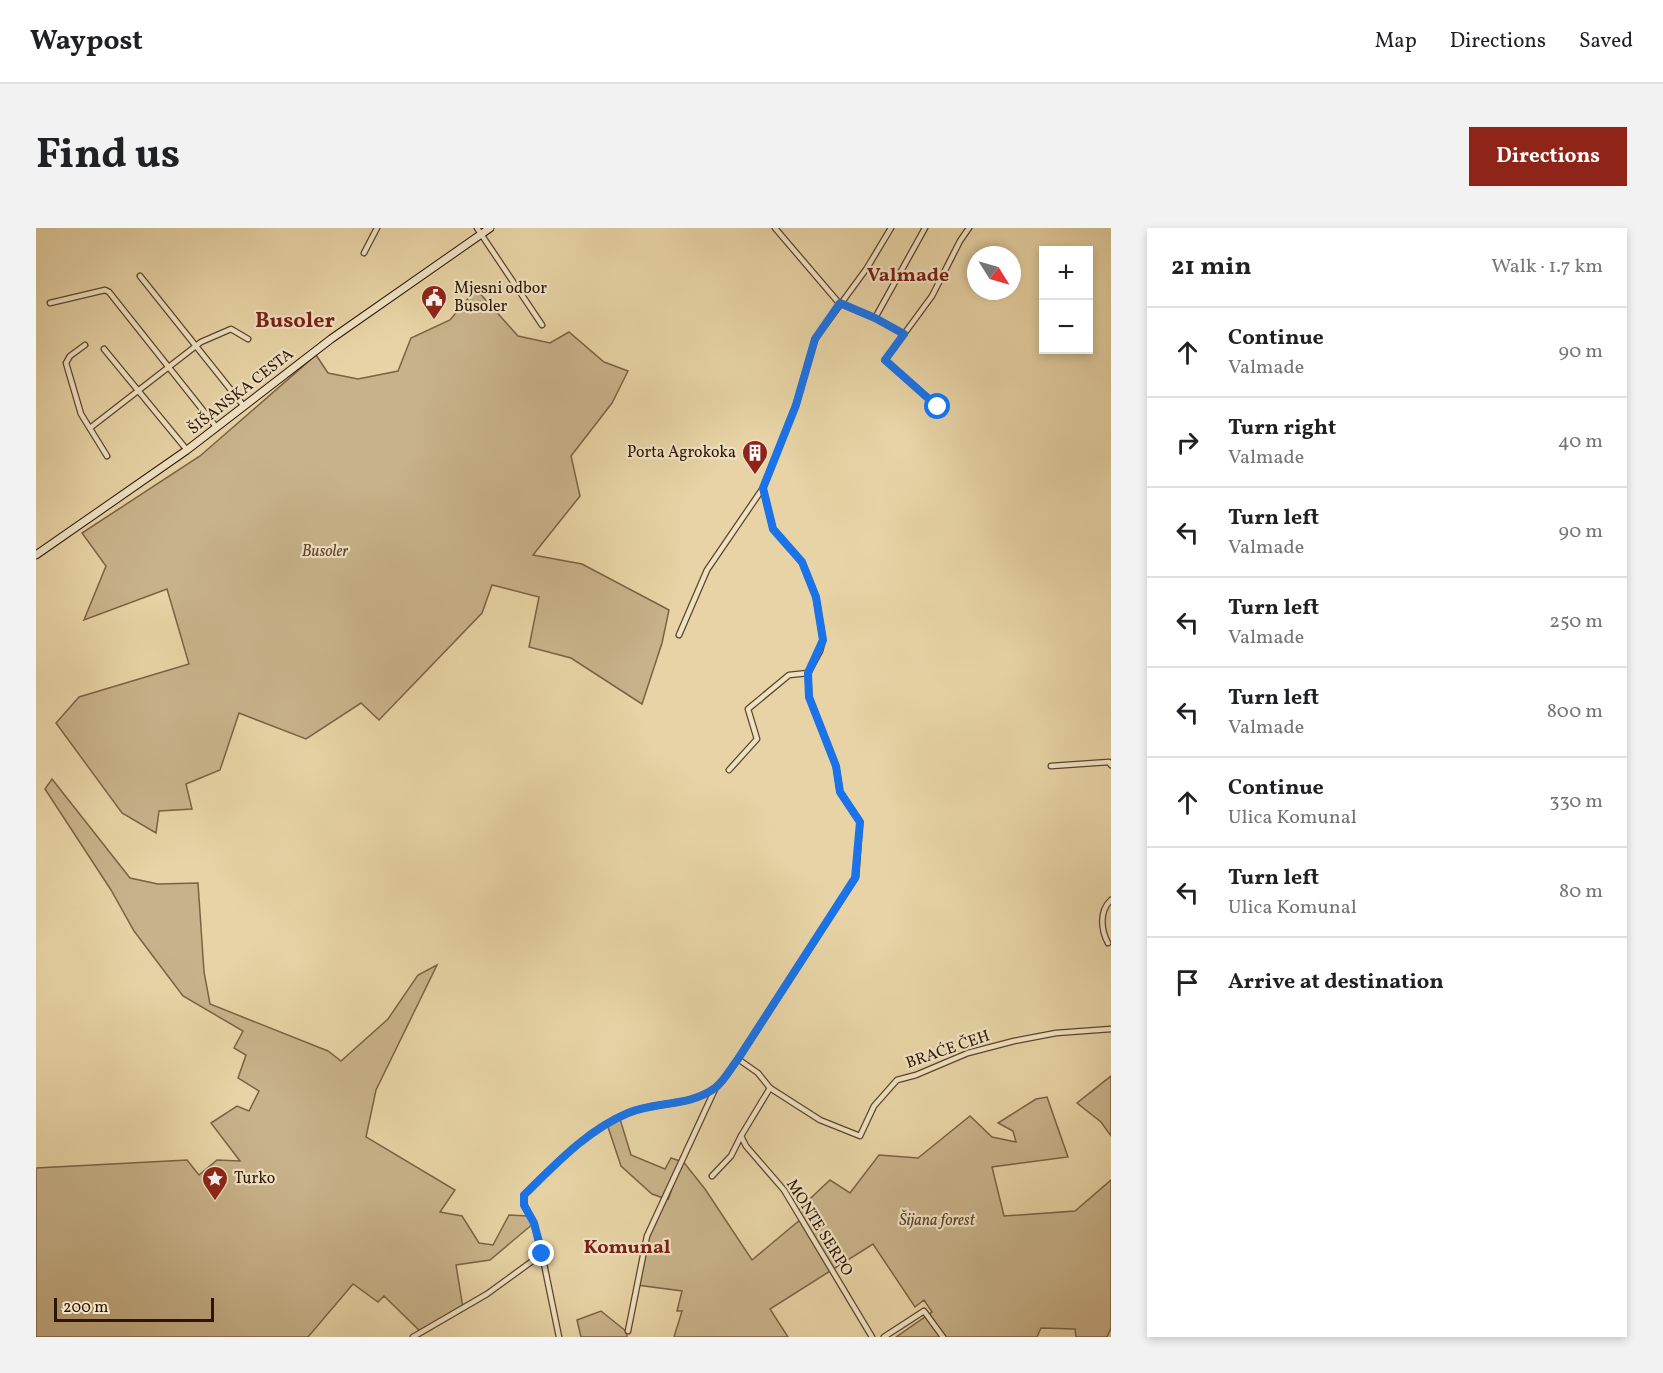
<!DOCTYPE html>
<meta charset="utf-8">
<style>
:root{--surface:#fff;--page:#f2f2f2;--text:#202124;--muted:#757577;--line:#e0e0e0;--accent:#8f2418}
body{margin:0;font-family:Vollkorn,serif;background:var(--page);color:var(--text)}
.controls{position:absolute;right:18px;top:18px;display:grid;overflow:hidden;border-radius:0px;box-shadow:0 3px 9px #0003}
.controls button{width:54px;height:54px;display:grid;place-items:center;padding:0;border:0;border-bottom:2px solid var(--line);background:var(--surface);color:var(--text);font:30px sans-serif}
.compass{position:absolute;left:931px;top:18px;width:54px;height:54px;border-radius:50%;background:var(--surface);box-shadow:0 3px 9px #0003;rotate:127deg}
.scale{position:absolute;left:18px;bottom:15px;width:160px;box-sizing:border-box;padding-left:6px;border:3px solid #2e1300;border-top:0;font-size:16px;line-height:21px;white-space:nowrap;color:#2e1300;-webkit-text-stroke:4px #efe2c4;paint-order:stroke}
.stop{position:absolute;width:18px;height:18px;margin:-14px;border:4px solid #1a73e8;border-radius:50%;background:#fff}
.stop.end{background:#1a73e8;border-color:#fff;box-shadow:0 2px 6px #0008}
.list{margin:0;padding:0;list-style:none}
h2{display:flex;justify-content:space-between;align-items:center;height:78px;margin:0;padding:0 24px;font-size:26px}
h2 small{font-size:20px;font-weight:400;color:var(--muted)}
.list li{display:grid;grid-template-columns:39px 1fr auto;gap:18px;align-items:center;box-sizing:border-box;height:90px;padding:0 24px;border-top:2px solid var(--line)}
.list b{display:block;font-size:22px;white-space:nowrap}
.list p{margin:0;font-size:20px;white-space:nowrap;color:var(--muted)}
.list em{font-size:20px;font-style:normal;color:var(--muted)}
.icon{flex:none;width:33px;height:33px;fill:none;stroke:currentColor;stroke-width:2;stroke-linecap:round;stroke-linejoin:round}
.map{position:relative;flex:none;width:1075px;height:1109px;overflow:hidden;border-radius:0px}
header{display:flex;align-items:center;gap:36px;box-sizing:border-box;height:84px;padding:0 30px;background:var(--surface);border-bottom:2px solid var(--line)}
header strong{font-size:28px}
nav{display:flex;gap:33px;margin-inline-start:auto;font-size:21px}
.intro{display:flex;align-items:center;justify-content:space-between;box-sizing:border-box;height:144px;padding:0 36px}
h1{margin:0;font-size:42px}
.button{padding:15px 27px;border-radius:0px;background:var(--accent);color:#fff;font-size:21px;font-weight:700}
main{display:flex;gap:36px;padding:0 36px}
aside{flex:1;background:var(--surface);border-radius:0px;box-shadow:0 3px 9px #0003}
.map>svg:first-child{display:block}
</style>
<header>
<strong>Waypost</strong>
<nav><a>Map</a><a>Directions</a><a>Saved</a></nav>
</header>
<div class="intro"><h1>Find us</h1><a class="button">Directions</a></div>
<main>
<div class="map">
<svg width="1075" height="1109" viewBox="0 0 1075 1109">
<rect width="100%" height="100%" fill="#e7d3a5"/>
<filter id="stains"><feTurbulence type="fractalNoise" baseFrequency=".00333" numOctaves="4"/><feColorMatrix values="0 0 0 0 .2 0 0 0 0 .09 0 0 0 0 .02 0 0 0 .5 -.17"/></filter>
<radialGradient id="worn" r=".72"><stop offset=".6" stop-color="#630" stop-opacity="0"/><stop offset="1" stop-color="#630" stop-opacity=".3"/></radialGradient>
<g fill="#c8b289" stroke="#7b6244" stroke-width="1.5">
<polygon points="440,61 482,108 514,115 533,104 568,134 592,143 576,175 535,228 544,268 497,327 546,336 633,382 626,415 606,476 535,430 493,419 503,369 456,357 446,385 343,492 325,475 270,511 203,485 184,542 150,556 156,581 123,583 120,605 86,585 20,495 43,469 153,436 131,361 48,392 70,338 46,305 164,228 280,127 292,145 322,151 362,143 375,110 414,92"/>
<polygon points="16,551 94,650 122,656 162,655 168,744 174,776 292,823 305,833 352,791 382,747 401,737 340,862 330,909 419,962 404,984 426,988 443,1015 457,1017 473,987 492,988 498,995 454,1032 420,1037 427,1080 385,1104 348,1068 342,1074 317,1056 272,1109 0,1109 0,940 151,932 163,947 181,932 204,933 175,895 201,878 213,883 223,863 202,850 210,827 198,820 207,803 147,768 98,703 75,662 9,561"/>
<polygon points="1075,848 1075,908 1065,894 1041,875"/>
<polygon points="1011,869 1032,929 956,939 968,988 1039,983 1075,952 1075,1100 1071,1109 1040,1109 1039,1101 1005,1100 1001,1109 860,1109 896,1084 888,1072 879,1079 837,1016 734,1081 752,1109 638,1109 646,1083 641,1083 646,1063 601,1057 611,1008 630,971 616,966 585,938 571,896 584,891 595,927 629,941 635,930 644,933 632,972 646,932 669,961 716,1032 765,991 761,983 794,952 814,965 843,927 882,930 934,888 956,909 980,914 977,903 962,895 1000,871"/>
<polygon points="565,1083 591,1104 591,1109 545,1109 541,1092"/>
</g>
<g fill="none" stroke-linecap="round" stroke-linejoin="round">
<defs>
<g id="street">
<polyline points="441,0 506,97"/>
<polyline points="739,0 803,75 839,90 868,106"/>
<polyline points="328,25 341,0"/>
<polyline points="104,48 207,177"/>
<polyline points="14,75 69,62 73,64 181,200"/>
<polyline points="839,90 889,0"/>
<polyline points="49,117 34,128 30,135 45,186 71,228"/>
<polyline points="68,121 151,222"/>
<polyline points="902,179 849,132 896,68 924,13 933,0"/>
<polyline points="54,200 165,114 195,101 212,111"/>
<polyline points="643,407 671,342 727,260"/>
<polyline points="1015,538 1073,534 1075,537"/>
<polyline points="693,542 721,511 712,481 753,447 772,445"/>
<path d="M 1072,715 C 1065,702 1063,683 1075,672"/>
<polyline points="702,831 722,845 734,860 784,892 824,908 838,878 861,852 880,847 932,825 978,813 1020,805 1075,801"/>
<polyline points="734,860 705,908 710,918 748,962 836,1109"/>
<polyline points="676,948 695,928 705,908"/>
<polyline points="506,1026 523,1109"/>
<polyline points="592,1103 611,1008 680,859"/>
<path d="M 377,1109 L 451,1066 L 506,1026 L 498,995 L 488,977 L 488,967 C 519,936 551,902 592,885 C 620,873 653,879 679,860 C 688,853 695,840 702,831 L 820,649 L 824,594 L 804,564 L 800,538 L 773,469 L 772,445 L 784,423 L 787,412 L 780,369 L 766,334 L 737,301 L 727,260 L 760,177 L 779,111 L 831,40 L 855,0"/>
<polyline points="848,1109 888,1083 907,1109"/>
</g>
<polyline id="secondary" points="0,327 151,222 295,111 454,0"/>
</defs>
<use href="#street" stroke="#5c4329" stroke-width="7"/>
<use href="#secondary" stroke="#2e1300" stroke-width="9"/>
<use href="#street" stroke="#efe2c4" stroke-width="4.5"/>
<use href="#secondary" stroke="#efe2c4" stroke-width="7"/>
</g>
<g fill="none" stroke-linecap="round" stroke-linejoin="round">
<path stroke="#1a73e8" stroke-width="8" d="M 506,1026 L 498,995 L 488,977 L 488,967 C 519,937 551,902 592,885 C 620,873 653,879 679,860 C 688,853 695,840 702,831 L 819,650 L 824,594 L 804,564 L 800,538 L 773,469 L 772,445 L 787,412 L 780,369 L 766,334 L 737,301 L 727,260 L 760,177 L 779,111 L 804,75 L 839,90 L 868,106 L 849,132 L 902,179"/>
</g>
<defs>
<symbol id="civic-pin" viewBox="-11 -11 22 30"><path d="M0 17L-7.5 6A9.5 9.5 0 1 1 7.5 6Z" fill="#8f2418" stroke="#efe2c4"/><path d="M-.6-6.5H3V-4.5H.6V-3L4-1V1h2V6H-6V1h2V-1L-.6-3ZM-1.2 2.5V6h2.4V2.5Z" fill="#fff"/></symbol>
<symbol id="building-pin" viewBox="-11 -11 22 30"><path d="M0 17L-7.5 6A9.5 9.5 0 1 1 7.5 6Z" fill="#8f2418" stroke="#efe2c4"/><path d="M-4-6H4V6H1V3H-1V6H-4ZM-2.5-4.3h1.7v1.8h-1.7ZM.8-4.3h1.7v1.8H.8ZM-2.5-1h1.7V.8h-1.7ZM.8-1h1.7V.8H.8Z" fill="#fff"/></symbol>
<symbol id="sight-pin" viewBox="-11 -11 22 30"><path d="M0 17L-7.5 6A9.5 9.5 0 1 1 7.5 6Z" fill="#8f2418" stroke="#efe2c4"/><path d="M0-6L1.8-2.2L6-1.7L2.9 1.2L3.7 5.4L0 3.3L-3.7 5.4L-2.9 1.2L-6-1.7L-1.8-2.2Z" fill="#fff"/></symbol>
</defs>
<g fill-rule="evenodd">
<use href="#civic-pin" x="383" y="55" width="30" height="40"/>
<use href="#building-pin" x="704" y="210" width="30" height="40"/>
<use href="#sight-pin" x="164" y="936" width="30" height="40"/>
</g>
<g text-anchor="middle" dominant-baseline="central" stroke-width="4.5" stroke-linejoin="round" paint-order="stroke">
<g font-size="16" fill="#2e1300" stroke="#efe2c4" text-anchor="start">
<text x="418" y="61">Mjesni odbor<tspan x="418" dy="18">Busoler</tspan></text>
<text x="700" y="225" text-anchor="end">Porta Agrokoka</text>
<text x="198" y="951">Turko</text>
</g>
<g font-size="16" fill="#2e1300" stroke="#efe2c4">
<text transform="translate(205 164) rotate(-38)">ŠIŠANSKA CESTA</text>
<text transform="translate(912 822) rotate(-19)">BRAĆE ČEH</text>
<text transform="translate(783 1000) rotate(58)">MONTE SERPO</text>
</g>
<g font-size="16" font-style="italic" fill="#5c4329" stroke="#efe2c4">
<text x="289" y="324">Busoler</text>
<text x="901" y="993">Šijana forest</text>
</g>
<g font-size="20" font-weight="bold" fill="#7a1f14" stroke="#efe2c4">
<text x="872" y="48">Valmade</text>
<text x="591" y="1020">Komunal</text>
</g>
<g font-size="22" font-weight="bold" fill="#7a1f14" stroke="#efe2c4">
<text x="259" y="93">Busoler</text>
</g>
</g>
<rect width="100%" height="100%" filter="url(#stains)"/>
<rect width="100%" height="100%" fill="url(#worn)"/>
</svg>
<div class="controls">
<button>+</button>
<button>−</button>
</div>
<svg class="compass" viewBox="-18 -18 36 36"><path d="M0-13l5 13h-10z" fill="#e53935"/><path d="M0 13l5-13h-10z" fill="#757577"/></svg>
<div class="scale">200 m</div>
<div class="stop" style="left:902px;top:179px"></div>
<div class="stop end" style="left:506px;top:1026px"></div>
</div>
<aside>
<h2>21 min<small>Walk · 1.7 km</small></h2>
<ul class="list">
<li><svg class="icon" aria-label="ahead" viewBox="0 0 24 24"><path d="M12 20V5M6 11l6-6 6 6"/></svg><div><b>Continue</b><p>Valmade</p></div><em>90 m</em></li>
<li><svg class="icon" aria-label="right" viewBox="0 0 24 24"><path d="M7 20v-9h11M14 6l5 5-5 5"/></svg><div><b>Turn right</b><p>Valmade</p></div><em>40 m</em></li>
<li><svg class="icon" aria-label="left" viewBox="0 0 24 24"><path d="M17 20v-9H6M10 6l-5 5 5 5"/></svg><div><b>Turn left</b><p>Valmade</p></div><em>90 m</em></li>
<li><svg class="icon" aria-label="left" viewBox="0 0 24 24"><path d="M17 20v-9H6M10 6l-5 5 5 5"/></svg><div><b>Turn left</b><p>Valmade</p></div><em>250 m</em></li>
<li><svg class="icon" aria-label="left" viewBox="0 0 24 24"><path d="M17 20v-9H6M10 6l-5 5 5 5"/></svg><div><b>Turn left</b><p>Valmade</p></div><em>800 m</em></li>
<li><svg class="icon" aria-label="ahead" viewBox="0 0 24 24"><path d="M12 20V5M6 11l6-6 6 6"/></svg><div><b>Continue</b><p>Ulica Komunal</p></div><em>330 m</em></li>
<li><svg class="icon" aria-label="left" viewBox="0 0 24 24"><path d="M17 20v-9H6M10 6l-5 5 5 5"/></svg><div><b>Turn left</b><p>Ulica Komunal</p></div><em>80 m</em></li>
<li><svg class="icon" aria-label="arrive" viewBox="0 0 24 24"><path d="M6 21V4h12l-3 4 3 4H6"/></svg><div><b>Arrive at destination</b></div></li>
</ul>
</aside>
</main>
